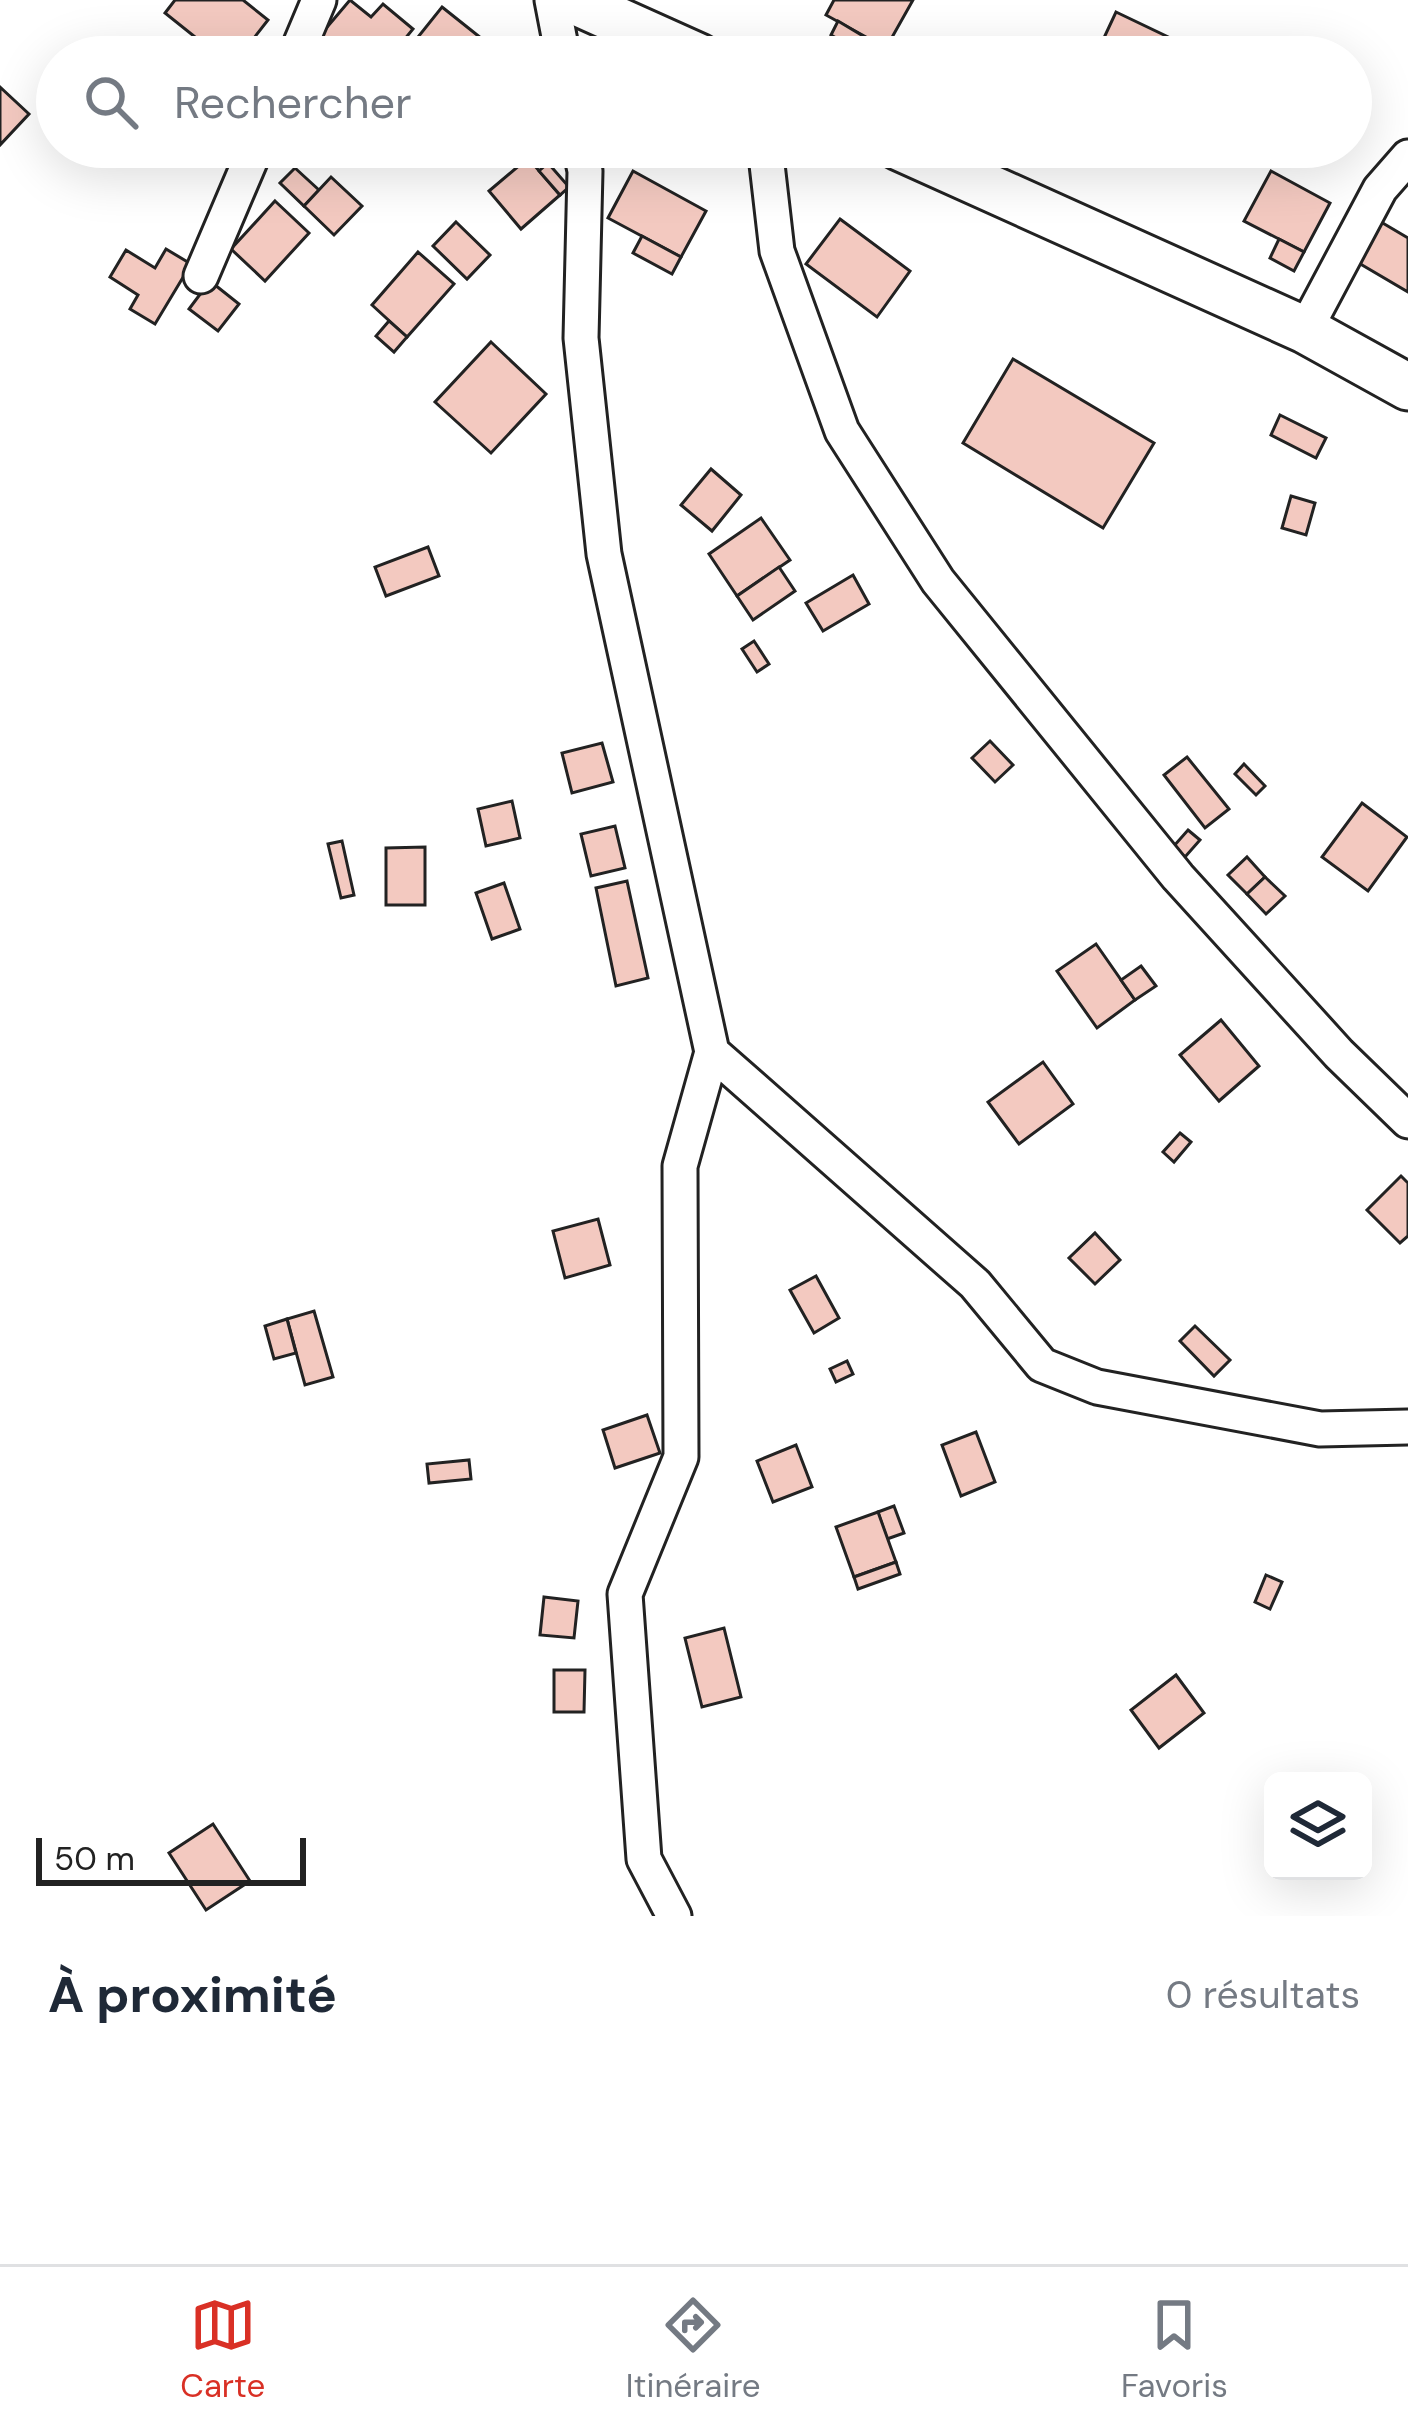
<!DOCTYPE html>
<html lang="fr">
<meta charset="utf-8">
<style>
:root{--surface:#fff;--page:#f6f6f7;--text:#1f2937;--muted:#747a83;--line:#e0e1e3;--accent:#d93025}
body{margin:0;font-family:"DM Sans",sans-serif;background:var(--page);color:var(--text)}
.controls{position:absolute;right:36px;bottom:36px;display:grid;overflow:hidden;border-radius:18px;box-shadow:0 12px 48px #0002}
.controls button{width:108px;height:108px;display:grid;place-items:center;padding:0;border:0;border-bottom:3px solid var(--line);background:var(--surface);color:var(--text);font:60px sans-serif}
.scale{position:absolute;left:36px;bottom:30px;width:270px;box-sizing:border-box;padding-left:12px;border:6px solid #222;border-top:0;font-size:33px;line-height:42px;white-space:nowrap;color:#222;-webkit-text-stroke:9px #fff;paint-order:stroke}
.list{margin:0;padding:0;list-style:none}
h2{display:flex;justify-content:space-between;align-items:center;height:156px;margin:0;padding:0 48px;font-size:51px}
h2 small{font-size:39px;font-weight:400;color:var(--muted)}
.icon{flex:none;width:66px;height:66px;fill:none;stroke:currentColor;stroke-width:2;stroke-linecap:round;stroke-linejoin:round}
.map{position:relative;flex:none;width:1408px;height:1916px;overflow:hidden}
.search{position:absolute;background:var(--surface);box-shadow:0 12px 48px #0002;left:36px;right:36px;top:36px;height:132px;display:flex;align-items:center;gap:30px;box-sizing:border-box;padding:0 42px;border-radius:66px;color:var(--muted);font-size:45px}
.sheet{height:348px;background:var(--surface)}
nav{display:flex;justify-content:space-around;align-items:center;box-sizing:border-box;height:168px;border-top:3px solid var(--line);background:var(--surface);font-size:33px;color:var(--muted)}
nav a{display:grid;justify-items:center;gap:6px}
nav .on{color:var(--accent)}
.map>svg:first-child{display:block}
</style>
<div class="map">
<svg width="1408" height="1916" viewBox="0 0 1408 1916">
<rect width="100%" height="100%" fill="#fff"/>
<g fill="#f3c9c0" stroke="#222" stroke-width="3">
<polygon points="175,0 243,0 268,20 239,57 220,57 165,13"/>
<polygon points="350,0 371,17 383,4 413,29 390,57 339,57 317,39"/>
<polygon points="834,0 913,0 886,48 826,15"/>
<polygon points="442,7 496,50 490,57 412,57 406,52"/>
<polygon points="1116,12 1189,47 1184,57 1095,57"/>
<polygon points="838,21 873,42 866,55 831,35"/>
<polygon points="0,87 29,114 0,145"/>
<polygon points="528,158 560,195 521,229 489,191"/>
<polygon points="548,163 569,187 560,195 539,171"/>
<polygon points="295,168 319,190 304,206 280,183"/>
<polygon points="633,171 706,211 681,257 608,218"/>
<polygon points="1271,171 1330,203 1304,252 1244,221"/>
<polygon points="331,177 362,206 334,235 304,206"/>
<polygon points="275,201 309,233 265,281 231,249"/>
<polygon points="840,219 910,271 877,317 806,264"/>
<polygon points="456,222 490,255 467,279 433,246"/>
<polygon points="1381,222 1408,238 1408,292 1357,262"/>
<polygon points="642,236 681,257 672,274 633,253"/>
<polygon points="1279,239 1304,252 1294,271 1270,258"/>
<polygon points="166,249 191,264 155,324 130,309 138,295 110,277 126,250 155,268"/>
<polygon points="418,252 454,284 407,337 372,305"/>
<polygon points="210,281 239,304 218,331 189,309"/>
<polygon points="389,321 407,337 394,352 376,336"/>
<polygon points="491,342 546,394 491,453 435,402"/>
<polygon points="1013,359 1154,443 1103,528 963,443"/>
<polygon points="1280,415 1326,438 1316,458 1271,435"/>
<polygon points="711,469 741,495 712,531 681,505"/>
<polygon points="1291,496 1315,503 1306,535 1282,528"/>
<polygon points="761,518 790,560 737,596 709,554"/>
<polygon points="428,547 439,576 386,596 375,567"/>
<polygon points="779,567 795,591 753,620 737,596"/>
<polygon points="853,575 869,604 823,631 806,603"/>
<polygon points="754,641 769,664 757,672 742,649"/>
<polygon points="990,741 1013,765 995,782 972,758"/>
<polygon points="602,743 613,782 572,793 562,753"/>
<polygon points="1187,757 1229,809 1205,828 1164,775"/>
<polygon points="1244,764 1265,786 1256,795 1235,774"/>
<polygon points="512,801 520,838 486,846 478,809"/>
<polygon points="1362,803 1407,837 1368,891 1322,857"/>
<polygon points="615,826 625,868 591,876 581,834"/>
<polygon points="1188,830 1200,840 1185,857 1173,847"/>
<polygon points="342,841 354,895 341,898 328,844"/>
<polygon points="425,847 425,905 386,905 386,848"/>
<polygon points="1247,857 1265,877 1247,894 1228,875"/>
<polygon points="1265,877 1285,896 1266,914 1247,894"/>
<polygon points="627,881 648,978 616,986 596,888"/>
<polygon points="504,883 520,929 492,939 476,893"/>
<polygon points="1096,944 1135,1000 1097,1028 1057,971"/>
<polygon points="1141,966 1156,986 1135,1000 1121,980"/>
<polygon points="1221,1020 1259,1066 1219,1101 1180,1055"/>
<polygon points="1043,1062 1073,1104 1019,1144 988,1102"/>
<polygon points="1180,1133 1191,1142 1174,1162 1163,1152"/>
<polygon points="1401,1176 1408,1183 1408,1236 1400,1243 1367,1210"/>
<polygon points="598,1219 610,1265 565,1278 553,1231"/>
<polygon points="1095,1233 1120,1260 1095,1284 1069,1258"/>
<polygon points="816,1276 839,1318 814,1333 790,1290"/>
<polygon points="314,1311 333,1377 305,1385 287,1319"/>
<polygon points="287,1319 296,1353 274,1359 265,1326"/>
<polygon points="1195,1326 1230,1360 1214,1376 1180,1341"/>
<polygon points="847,1361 853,1374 836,1382 830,1369"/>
<polygon points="647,1415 660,1453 615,1468 603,1430"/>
<polygon points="976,1432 995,1482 961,1496 942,1445"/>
<polygon points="796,1445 812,1487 773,1502 757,1461"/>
<polygon points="469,1460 471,1479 429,1483 427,1464"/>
<polygon points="894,1506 904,1533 887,1539 878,1512"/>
<polygon points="878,1512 896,1562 854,1577 836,1527"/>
<polygon points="896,1562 900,1574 858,1589 854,1577"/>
<polygon points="1266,1575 1282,1582 1270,1609 1255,1602"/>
<polygon points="544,1597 578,1601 574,1638 540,1635"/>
<polygon points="724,1628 741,1697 702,1707 685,1638"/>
<polygon points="554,1670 585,1670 584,1712 554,1712"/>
<polygon points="1176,1675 1204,1713 1159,1748 1131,1710"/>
<polygon points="213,1824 250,1881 206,1910 169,1853"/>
</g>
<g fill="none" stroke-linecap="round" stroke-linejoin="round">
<defs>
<g id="street">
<polyline points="552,0 563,57"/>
<polyline points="295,57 319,0"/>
<polyline points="580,147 585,171 581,338 604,554 712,1052 975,1284 1042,1365 1097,1387 1320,1429 1408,1427"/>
<polyline points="765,147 777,251 842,431 938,581 1178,877 1339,1054 1408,1121"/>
<polyline points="201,276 256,147"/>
<polyline points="1305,330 1380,189 1408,157"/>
<polyline points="674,1916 644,1859 625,1594 681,1457 680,1166 712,1052"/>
</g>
<g id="secondary">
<polyline points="572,0 699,57"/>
<polyline points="899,147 1305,330 1408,387"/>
</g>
</defs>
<use href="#street" stroke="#222" stroke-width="39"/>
<use href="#secondary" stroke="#222" stroke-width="51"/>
<use href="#street" stroke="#fff" stroke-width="33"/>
<use href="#secondary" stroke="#fff" stroke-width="45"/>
</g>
</svg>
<div class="controls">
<button><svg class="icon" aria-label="layers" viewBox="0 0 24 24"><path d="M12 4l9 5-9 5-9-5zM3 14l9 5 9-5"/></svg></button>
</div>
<div class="scale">50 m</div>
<div class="search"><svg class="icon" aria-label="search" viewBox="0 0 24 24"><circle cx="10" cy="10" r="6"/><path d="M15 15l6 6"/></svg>Rechercher</div>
</div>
<section class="sheet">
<h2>À proximité<small>0 résultats</small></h2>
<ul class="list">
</ul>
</section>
<nav>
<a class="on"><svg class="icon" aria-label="map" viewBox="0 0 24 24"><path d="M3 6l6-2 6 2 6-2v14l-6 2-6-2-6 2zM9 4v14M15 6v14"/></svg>Carte</a>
<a><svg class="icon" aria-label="directions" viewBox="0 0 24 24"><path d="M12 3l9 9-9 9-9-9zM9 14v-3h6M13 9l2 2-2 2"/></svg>Itinéraire</a>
<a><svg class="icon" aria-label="saved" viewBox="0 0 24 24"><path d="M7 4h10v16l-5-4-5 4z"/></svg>Favoris</a>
</nav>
